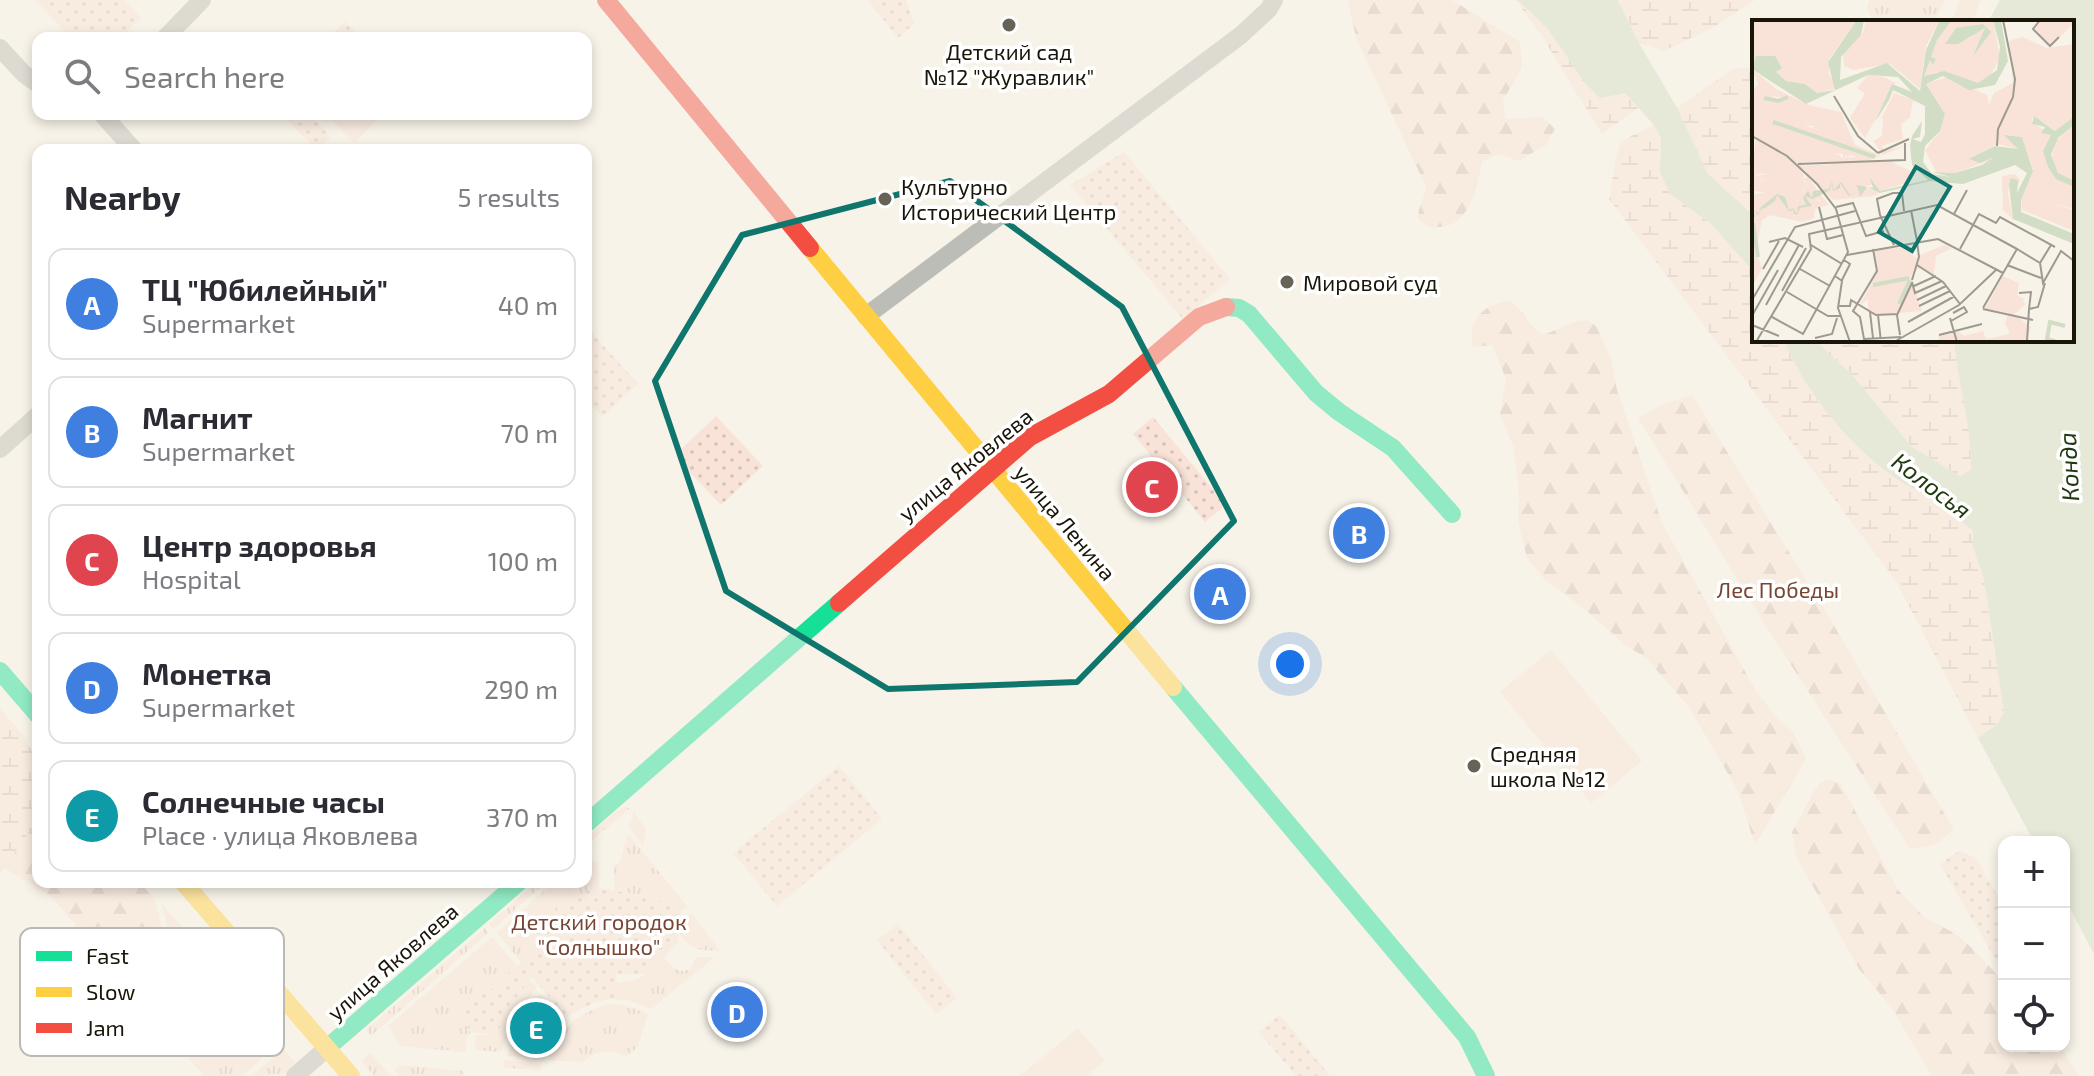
<!DOCTYPE html>
<meta charset="utf-8">
<style>
:root{--surface:#fff;--page:#f7f7f7;--text:#2b2b33;--muted:#7c7c81;--line:#e1e1e2;--accent:#686357}
body{margin:0;font-family:"Exo 2",sans-serif;background:var(--page);color:var(--text)}
.controls{position:absolute;right:24px;bottom:24px;display:grid;overflow:hidden;border-radius:16px;box-shadow:0 4px 12px #0003}
.controls button{width:72px;height:72px;display:grid;place-items:center;padding:0;border:0;border-bottom:2px solid var(--line);background:var(--surface);color:var(--text);font:40px sans-serif}
.you{position:absolute;left:1290px;top:664px;width:28px;height:28px;margin:-20px;border:6px solid #fff;border-radius:50%;background:#1a73e8;box-shadow:0 0 0 12px #1a73e833}
.badge{display:grid;place-items:center;width:52px;height:52px;border-radius:50%;background:var(--accent);color:#fff;font-size:26px;font-weight:700}
.pin{position:absolute;translate:-50% -50%;border:4px solid #fff;box-shadow:0 2px 8px #0006}
.list{margin:0;padding:0;list-style:none}
h2{display:flex;justify-content:space-between;align-items:center;height:104px;margin:0;padding:0 32px;font-size:34px}
h2 small{font-size:26px;font-weight:400;color:var(--muted)}
.list li{display:grid;grid-template-columns:52px 1fr auto;gap:24px;align-items:center;box-sizing:border-box;height:112px;margin:0 16px 16px;padding:0 16px;border:2px solid var(--line);border-radius:16px}
.list b{display:block;font-size:30px;white-space:nowrap}
.list p{margin:0;font-size:26px;white-space:nowrap;color:var(--muted)}
.list em{font-size:26px;font-style:normal;color:var(--muted)}
.icon{flex:none;width:44px;height:44px;fill:none;stroke:currentColor;stroke-width:2;stroke-linecap:round;stroke-linejoin:round}
.map{position:relative;flex:none;width:2094px;height:1076px;overflow:hidden}
.search{position:absolute;background:var(--surface);box-shadow:0 4px 12px #0003;left:32px;top:32px;width:560px;height:88px;display:flex;align-items:center;gap:20px;box-sizing:border-box;padding:0 28px;border-radius:16px;color:var(--muted);font-size:30px}
.panel{position:absolute;background:var(--surface);box-shadow:0 4px 12px #0003;left:32px;top:144px;width:560px;height:744px;border-radius:16px}
.map>svg:first-child{display:block}
</style>
<div class="map">
<svg width="2094" height="1076" viewBox="0 0 2094 1076">
<defs>
<pattern id="grass-tufts" width="24" height="20" patternUnits="userSpaceOnUse" patternTransform="scale(2)"><rect width="24" height="20" fill="#f9e3d8"/><path d="M3 7l-1-3M5 7V3M7 7l1-3M15 17l-1-3M17 17v-4M19 17l1-3" fill="none" stroke="#d5c2b8"/></pattern>
<pattern id="forest-firs" width="22" height="20" patternUnits="userSpaceOnUse" patternTransform="scale(2)"><rect width="22" height="20" fill="#f9e3d8"/><path d="M5 1l3.5 6h-7zM16 11l3.5 6h-7z" fill="#d5c2b8"/></pattern>
<pattern id="wetland-marsh" width="20" height="14" patternUnits="userSpaceOnUse" patternTransform="scale(2)"><rect width="20" height="14" fill="#f9e3d8"/><path d="M1 5h8M5 5V1M11 12h8M15 12V8" fill="none" stroke="#d5c2b8"/></pattern>
<pattern id="park-dots" width="8" height="8" patternUnits="userSpaceOnUse" patternTransform="scale(2)"><rect width="8" height="8" fill="#f9e3d8"/><path d="M2 2h.1M6 6h.1" fill="none" stroke="#d5c2b8" stroke-width="1.8" stroke-linecap="round"/></pattern>
</defs>
<rect width="100%" height="100%" fill="#f8f3e8"/>
<g fill="url(#grass-tufts)">
<polygon points="1869,0 1945,0 1934,22 1873,22 1867,8"/>
<polygon points="626,807 630,808 586,846 586,838 615,812"/>
<polygon points="634,813 646,828 643,846 629,827"/>
<polygon points="628,834 688,907 681,911 654,898 614,890 614,865 620,862"/>
<polygon points="588,852 593,861 599,863 599,928 546,946 522,963 497,933 554,882 586,882"/>
<polygon points="536,882 546,882 493,929 489,924"/>
<polygon points="161,903 197,944 177,963"/>
<path d="M 691,913 L 718,948 L 719,951 C 693,950 687,948 675,925 Z"/>
<polygon points="485,928 489,932 371,1036 366,1030"/>
<polygon points="492,937 516,965 495,989 490,988 464,1019 471,1032 467,1038 465,1052 400,1046 388,1026"/>
<path d="M 662,957 C 673,964 673,975 691,969 L 696,957 L 715,957 L 651,1009 L 628,1000 L 616,1000 L 614,983 C 640,981 645,977 662,957 Z"/>
<polygon points="184,977 264,1026 275,1040 272,1050 242,1076 204,1076 147,1009"/>
<polygon points="530,980 537,988 516,1014 501,1052 475,1050 476,1035 487,1035 506,1017 509,1007"/>
<path d="M 541,994 L 562,1021 L 554,1034 L 546,1031 C 545,1023 542,1017 532,1018 L 527,1023 L 522,1019 Z"/>
<path d="M 608,1004 L 625,1005 L 648,1014 L 638,1047 L 626,1056 C 610,1048 597,1050 583,1062 L 548,1060 C 558,1028 577,1014 608,1004 Z"/>
<polygon points="519,1024 523,1027 523,1033 529,1041 542,1036 550,1040 543,1059 507,1056"/>
<polygon points="283,1049 295,1062 284,1074 252,1076"/>
<polygon points="370,1053 391,1076 374,1076 362,1061"/>
<polygon points="504,1060 541,1064 540,1071 504,1067"/>
<polygon points="399,1065 464,1071 464,1076 399,1076 394,1070"/>
</g>
<g fill="url(#forest-firs)">
<path d="M 1348,0 L 1452,0 L 1520,42 L 1522,68 L 1503,100 L 1505,119 L 1543,117 L 1555,129 L 1546,145 L 1519,161 L 1499,154 L 1482,161 C 1478,182 1473,215 1450,225 C 1444,227 1436,227 1430,228 L 1418,219 C 1418,206 1424,200 1426,187 L 1356,38 Z"/>
<polygon points="1960,0 1981,0 1972,22 1951,22"/>
<path d="M 1510,301 C 1525,310 1528,327 1543,335 L 1577,321 L 1588,320 L 1596,326 L 1611,358 L 1617,390 L 1662,523 L 1756,691 L 1777,718 L 1793,732 L 1806,759 L 1755,845 L 1738,791 L 1689,707 L 1646,658 L 1627,646 L 1584,609 L 1544,579 L 1527,558 L 1518,521 L 1519,497 L 1514,448 L 1500,414 L 1506,379 L 1492,345 L 1473,347 C 1466,321 1484,303 1510,301 Z"/>
<polygon points="1692,395 1826,612 1954,830 1934,845 1910,849 1771,634 1638,418 1663,404"/>
<polygon points="0,709 23,735 38,762 38,882 140,882 155,899 170,963 158,974 126,985 52,897 0,865"/>
<polygon points="1829,779 1840,783 1899,891 1923,916 1954,933 1972,948 2004,982 2004,1046 2060,1046 2079,1076 1933,1076 1931,1074 1891,1007 1859,969 1796,856 1792,832 1813,793 1819,784"/>
</g>
<g fill="url(#wetland-marsh)">
<polygon points="1515,0 1547,28 1562,47 1613,94 1625,93 1638,108 1602,134 1538,30"/>
<polygon points="1619,0 1755,0 1714,27 1664,51 1639,43"/>
<polygon points="1754,67 1754,216 1708,174 1677,108 1733,69"/>
<path d="M 1654,125 L 1661,139 L 1660,159 L 1694,210 L 1710,223 L 1754,272 L 1754,340 L 1784,340 C 1805,393 1849,445 1895,478 C 1905,485 1917,490 1928,497 C 1943,508 1957,520 1973,530 L 1973,547 L 1984,579 L 1993,643 L 2003,692 L 2004,713 L 1998,722 L 1978,738 L 1896,581 L 1609,199 L 1616,157 L 1621,141 Z"/>
<path d="M 1815,340 L 1954,340 C 1958,384 1972,425 1971,470 L 1960,477 L 1912,447 L 1852,375 Z"/>
<polygon points="0,709 23,735 38,762 38,819 0,874"/>
</g>
<g fill="url(#park-dots)">
<polygon points="35,0 124,0 141,18 120,38 72,38"/>
<polygon points="868,0 906,0 914,24 898,38"/>
<polygon points="345,21 361,38 328,38 345,22"/>
<polygon points="291,114 309,114 331,137 317,150 286,119"/>
<polygon points="1124,152 1230,279 1183,319 1070,185"/>
<polygon points="592,333 638,384 602,417 586,399 586,339"/>
<polygon points="716,416 763,466 721,505 674,456"/>
<polygon points="1153,417 1226,505 1205,522 1133,434"/>
<polygon points="839,766 882,819 777,906 733,853"/>
<polygon points="1959,851 1976,858 2004,907 2004,974 1940,864"/>
<path d="M 595,887 L 654,898 L 681,911 L 678,942 L 648,974 L 616,974 L 618,998 L 595,1002 L 566,1017 L 532,977 L 509,1007 L 504,1023 L 496,1032 C 451,1045 452,984 496,989 L 508,973 L 540,947 C 542,916 568,898 595,887 Z"/>
<polygon points="898,924 957,998 936,1014 877,940"/>
<polygon points="1280,1015 1330,1076 1296,1076 1259,1032"/>
</g>
<g fill="#f9e3d8">
<polygon points="325,114 379,114 381,116 354,143"/>
<polygon points="1551,650 1642,761 1591,803 1500,692"/>
<polygon points="1078,1028 1105,1061 1086,1076 1020,1076"/>
</g>
<g fill="#d1ddc4">
<polygon points="1517,0 1618,0 1639,43 1677,108 1708,174 1754,216 1754,272 1710,223 1670,194 1660,172 1661,139 1654,125 1625,93 1600,98 1585,83 1547,28"/>
<path d="M 2000,0 L 2094,0 L 2094,954 L 2064,897 L 2064,842 L 2034,842 L 1978,738 L 1998,723 L 2004,712 L 1984,579 L 1973,547 L 1973,530 C 1957,520 1943,508 1928,497 C 1917,490 1905,485 1895,478 C 1849,445 1805,393 1784,340 L 1815,340 L 1852,375 L 1912,447 L 1960,476 L 1971,470 C 1972,425 1958,384 1954,340 L 2072,340 L 2072,22 L 1988,22 Z"/>
</g>
<g fill="none" stroke-linecap="round" stroke-linejoin="round">
<g stroke="#bdbdb7" stroke-width="18">
<polyline points="165,38 202,0"/>
<polyline points="0,48 24,74 38,84"/>
<polyline points="102,114 134,150"/>
<polyline points="866,316 1241,35 1269,9 1274,0"/>
<polyline points="0,449 38,415"/>
<polyline points="295,1076 327,1048"/>
</g>
<g stroke="#16e098" stroke-width="18">
<polyline points="1226,307 1239,308 1249,314 1316,393 1339,412 1393,448 1452,514"/>
<polyline points="0,671 38,715"/>
<polyline points="1173,687 1467,1037 1486,1076"/>
<polyline points="586,824 839,603"/>
<polyline points="327,1048 519,882"/>
</g>
<g stroke="#ffcf43" stroke-width="18">
<polyline points="810,248 1173,687"/>
<polyline points="183,882 351,1076"/>
</g>
<g stroke="#f24e42" stroke-width="18">
<polyline points="606,0 810,248"/>
<polyline points="839,603 1030,437 1109,394 1199,317 1226,307"/>
</g>
</g>
<path d="M0 0H2094V1076H0ZM 950,181 L 1122,307 L 1234,521 L 1077,682 L 888,689 L 726,591 L 655,381 L 742,235 Z" fill="#f8f3e8" fill-opacity=".55" fill-rule="evenodd"/>
<path fill="none" stroke="#0f766e" stroke-width="6" stroke-linejoin="round" d="M 950,181 L 1122,307 L 1234,521 L 1077,682 L 888,689 L 726,591 L 655,381 L 742,235 Z"/>
<g fill="#686357" stroke="#fff" stroke-width="3">
<circle cx="1009" cy="25" r="8"/>
<circle cx="885" cy="199" r="8"/>
<circle cx="1287" cy="282" r="8"/>
<circle cx="1474" cy="766" r="8"/>
</g>
<g text-anchor="middle" dominant-baseline="central" stroke-width="7" stroke-linejoin="round" paint-order="stroke">
<g font-size="22" fill="#1a1509" stroke="#fff" text-anchor="start">
<text x="1009" y="51" text-anchor="middle">Детский сад<tspan x="1009" dy="25">№12 "Журавлик"</tspan></text>
<text x="901" y="186">Культурно<tspan x="901" dy="25">Исторический Центр</tspan></text>
<text x="1303" y="282">Мировой суд</text>
<text x="1490" y="753">Средняя<tspan x="1490" dy="25">школа №12</tspan></text>
</g>
<g font-size="22" fill="#1a1509" stroke="#fff">
<text transform="translate(965 464) rotate(-39)">улица Яковлева</text>
<text transform="translate(1066 522) rotate(50)">улица Ленина</text>
<text transform="translate(392 961) rotate(-41)">улица Яковлева</text>
</g>
<g font-size="22" fill="#794634" stroke="#fff">
<text x="1778" y="589">Лес Победы</text>
<text x="599" y="921">Детский городок<tspan x="599" dy="25">"Солнышко"</tspan></text>
</g>
<g font-size="24" font-style="italic" fill="#213a0e" stroke="#fff">
<text transform="translate(2068 467) rotate(-93)">Конда</text>
<text transform="translate(1932 485) rotate(37)">Колосья</text>
</g>
</g>
<g transform="translate(1752 20)">
<rect width="322" height="322" fill="#f8f3e8"/>
<path d="M 0,49 L 24,69 L 61,87 L 65,107 L 41,102 L 14,82 L 29,81 L 33,78 L 0,73 L 6,64 ZM 142,73 L 161,80 L 158,98 L 129,99 ZM 5,110 L 48,135 L 61,127 L 55,141 L 62,140 L 85,140 L 83,133 L 91,138 L 130,135 L 114,141 L 50,142 L 52,162 L 56,162 L 45,182 L 41,164 L 21,164 L 4,156 L 20,153 L 0,147 ZM 68,174 L 77,185 L 63,188 L 62,198 L 50,202 L 18,195 L 10,200 L 4,231 L 10,249 L 0,267 L 3,199 L 15,194 L 50,196 L 48,193 L 54,194 L 64,185 L 72,185 L 63,176 ZM 192,225 L 200,228 L 184,236 L 182,255 L 170,247 L 161,253 L 159,239 ZM 267,263 L 264,275 L 274,284 L 262,294 L 279,307 L 274,321 L 186,322 L 187,316 L 206,311 L 212,316 L 231,311 L 234,319 L 258,314 L 253,303 Z" fill="#f9e3d8"/>
<path d="M 0,0 L 105,0 L 77,39 L 77,54 L 86,68 L 65,73 L 53,64 L 34,61 L 24,52 L 30,47 L 22,36 L 5,36 L 0,42 ZM 114,0 L 188,0 L 174,26 L 168,69 L 138,44 L 101,50 L 92,46 L 91,33 L 111,13 ZM 200,0 L 241,0 L 248,38 L 237,58 L 226,63 L 184,52 L 172,56 L 178,40 L 182,44 L 184,39 L 179,37 L 185,20 ZM 231,4 L 236,10 L 227,8 L 218,18 L 195,25 L 204,9 ZM 270,17 L 295,28 L 322,24 L 322,97 L 304,111 L 282,96 L 279,101 L 299,115 L 292,131 L 297,149 L 322,167 L 322,189 L 299,183 L 322,190 L 322,211 L 270,190 L 269,180 L 281,149 L 270,117 L 256,115 L 267,129 L 245,124 L 218,140 L 241,139 L 203,153 L 184,152 L 173,130 L 188,111 L 193,94 L 174,64 L 195,57 L 235,75 L 237,85 L 242,73 L 261,63 L 257,21 ZM 116,55 L 132,57 L 145,64 L 139,64 L 141,70 L 165,79 L 140,70 L 113,118 L 98,98 L 113,73 L 105,68 ZM 10,71 L 27,80 L 37,76 L 41,76 L 29,81 L 14,82 L 59,108 L 65,105 L 56,85 L 89,92 L 103,125 L 125,134 L 117,141 L 98,135 L 95,140 L 95,135 L 91,139 L 91,134 L 83,133 L 87,140 L 55,141 L 61,127 L 51,138 L 0,114 L 0,72 ZM 322,105 L 322,161 L 309,156 L 299,142 L 304,121 ZM 3,139 L 19,141 L 20,153 L 4,154 L 10,160 L 41,164 L 45,182 L 56,163 L 51,159 L 56,157 L 68,174 L 65,180 L 74,184 L 50,196 L 15,194 L 0,202 L 0,175 L 13,172 L 0,171 L 0,144 L 7,147 ZM 138,141 L 158,151 L 158,162 L 128,171 L 121,164 L 112,167 L 128,173 L 121,176 L 81,180 L 48,146 ZM 263,154 L 268,160 L 264,172 L 266,160 L 259,158 L 256,173 L 261,199 L 251,190 L 250,156 ZM 154,227 L 165,240 L 159,258 L 170,291 L 125,295 L 116,289 L 116,279 L 108,285 L 126,251 L 122,229 Z" fill="#f9e3d8" fill-rule="evenodd"/>
<path d="M 251,256 L 267,263 L 265,275 L 272,279 L 263,294 L 233,289 Z" fill="#f9e3d8"/>
<path d="M 288,0 L 322,0 L 322,3 L 298,27 L 282,7 ZM 159,97 L 149,104 L 151,119 L 130,126 L 132,131 L 153,126 L 131,135 L 121,121 L 130,116 L 131,99 Z" fill="#f9e3d8"/>
<path d="M 105,0 L 112,0 L 109,15 L 89,37 L 88,60 L 135,43 L 168,71 L 174,30 L 188,0 L 200,0 L 185,20 L 179,37 L 184,39 L 181,45 L 178,40 L 172,56 L 192,51 L 226,63 L 245,50 L 248,27 L 241,0 L 249,0 L 256,41 L 243,65 L 217,70 L 191,56 L 174,64 L 193,94 L 188,111 L 173,126 L 171,142 L 180,154 L 199,157 L 180,152 L 203,153 L 230,145 L 242,137 L 228,143 L 217,139 L 243,126 L 266,129 L 252,115 L 270,117 L 281,151 L 269,180 L 269,192 L 322,214 L 322,224 L 261,199 L 257,164 L 259,158 L 266,160 L 265,173 L 275,153 L 263,145 L 211,164 L 178,161 L 128,173 L 115,167 L 108,177 L 106,172 L 97,176 L 88,163 L 88,168 L 81,171 L 80,162 L 78,170 L 71,174 L 60,179 L 53,176 L 60,186 L 48,188 L 45,195 L 42,194 L 41,189 L 39,191 L 37,191 L 25,175 L 23,181 L 13,188 L 9,189 L 7,195 L 5,195 L 4,192 L 2,193 L 3,196 L 0,202 L 1,193 L 5,191 L 7,195 L 8,188 L 25,174 L 33,177 L 37,190 L 41,188 L 45,194 L 46,186 L 54,185 L 51,178 L 56,171 L 60,178 L 61,171 L 77,169 L 80,161 L 82,170 L 89,162 L 98,175 L 106,172 L 109,176 L 104,165 L 121,168 L 118,158 L 128,171 L 176,160 L 160,145 L 158,126 L 160,116 L 170,101 L 168,117 L 161,119 L 169,122 L 173,114 L 173,86 L 141,70 L 137,80 L 123,102 L 140,64 L 160,72 L 146,57 L 116,55 L 54,84 L 0,49 L 4,36 L 23,36 L 30,48 L 24,52 L 34,61 L 53,64 L 65,73 L 83,70 L 76,42 ZM 231,4 L 239,12 L 221,36 L 233,8 L 206,24 L 193,24 L 204,8 ZM 282,96 L 303,111 L 322,97 L 322,105 L 306,118 L 299,135 L 306,153 L 322,161 L 322,167 L 304,159 L 296,147 L 291,131 L 299,115 L 289,113 L 293,107 L 280,104 Z" fill="#d1ddc4"/>
<path fill="none" stroke="#d1ddc4" stroke-width="4" d="M 12,78 L 26,81 L 36,77M 21,102 L 123,137M 1,203 L 6,237M 121,265 L 157,258M 147,284 L 158,260M 305,322 L 295,319 L 298,302 L 313,306"/>
<path fill="none" stroke="#9f9a8f" stroke-width="2" d="M 288,0 L 281,9 L 298,26 L 307,17M 82,76 L 106,116 L 126,133M 0,116 L 35,136 L 65,164 L 84,189 L 96,232 L 51,314 L 20,297M 245,126 L 246,109 L 261,77 L 263,59 L 251,0M 126,133 L 157,119M 46,144 L 153,140 L 153,123M 67,187 L 75,219 L 91,215M 84,187 L 101,183 L 114,216 L 132,211M 159,190 L 165,221M 202,194 L 215,170M 128,195 L 125,179 L 141,173 L 150,173 L 152,191M 128,195 L 142,225M 17,222 L 33,218 L 51,227M 59,225 L 90,244M 299,225 L 288,243 L 291,263 L 309,231 L 322,241M 121,229 L 125,251 L 101,291 L 108,297 L 112,319 L 149,317M 208,229 L 227,194 L 244,203 L 248,197 L 303,227M 265,229 L 288,243M 95,235 L 186,219 L 251,253M 165,245 L 191,262 L 208,284M 255,245 L 289,258M 11,249 L 27,221M 48,249 L 78,266M 83,256 L 90,261 L 86,288 L 98,322M 90,260 L 98,244 L 92,240M 160,260 L 167,237 L 165,221M 160,262 L 163,273 L 190,261M 162,266 L 184,256M 30,271 L 54,228M 35,272 L 76,296 L 89,296M 267,273 L 279,272 L 277,289M 0,280 L 43,207 L 103,191M 165,280 L 194,266M 14,285 L 47,225M 86,286 L 98,286 L 99,280 L 124,295 L 145,294M 167,286 L 198,271M 231,289 L 281,300M 118,292 L 121,318M 1,294 L 26,250M 126,295 L 129,322M 198,298 L 205,322M 199,301 L 215,292 L 212,287 L 201,293M 156,302 L 203,276M 0,305 L 27,316M 148,315 L 145,295 L 160,263M 187,315 L 230,304M 63,318 L 80,314 L 85,298M 275,321 L 277,289 L 286,287 L 293,263M 4,322 L 59,229 L 57,214 L 185,185 L 265,229 L 231,288M 142,322 L 207,285 L 245,249"/>
<path fill="#0f766e" fill-opacity="0.15" stroke="#0f766e" stroke-width="4" d="M 164,147 L 198,167 L 160,231 L 127,212 Z"/>
<rect width="322" height="322" fill="none" stroke="#1a1509" stroke-width="4"/>
</g>
<rect x="20" y="928" width="264" height="128" rx="12" fill="#fff" stroke="#bab9b5" stroke-width="2"/>
<rect x="36" y="951" width="36" height="10" fill="#16e098"/>
<rect x="36" y="987" width="36" height="10" fill="#ffcf43"/>
<rect x="36" y="1023" width="36" height="10" fill="#f24e42"/>
<g font-size="22" fill="#1a1509">
<text x="86" y="964">Fast</text>
<text x="86" y="1000">Slow</text>
<text x="86" y="1036">Jam</text>
</g>
</svg>
<div class="controls">
<button>+</button>
<button>−</button>
<button><svg class="icon" aria-label="locate" viewBox="0 0 24 24"><circle cx="12" cy="12" r="6"/><path d="M12 2v4M12 18v4M2 12h4M18 12h4"/></svg></button>
</div>
<div class="you"></div>
<div class="pin badge" style="left:1220px;top:594px;background:#3f7fe0">A</div>
<div class="pin badge" style="left:1359px;top:533px;background:#3f7fe0">B</div>
<div class="pin badge" style="left:1152px;top:487px;background:#e0444e">C</div>
<div class="pin badge" style="left:737px;top:1012px;background:#3f7fe0">D</div>
<div class="pin badge" style="left:536px;top:1028px;background:#0f9aa8">E</div>
<div class="search"><svg class="icon" aria-label="search" viewBox="0 0 24 24"><circle cx="10" cy="10" r="6"/><path d="M15 15l6 6"/></svg>Search here</div>
<section class="panel">
<h2>Nearby<small>5 results</small></h2>
<ul class="list">
<li><span class="badge" style="background:#3f7fe0">A</span><div><b>ТЦ &quot;Юбилейный&quot;</b><p>Supermarket</p></div><em>40 m</em></li>
<li><span class="badge" style="background:#3f7fe0">B</span><div><b>Магнит</b><p>Supermarket</p></div><em>70 m</em></li>
<li><span class="badge" style="background:#e0444e">C</span><div><b>Центр здоровья</b><p>Hospital</p></div><em>100 m</em></li>
<li><span class="badge" style="background:#3f7fe0">D</span><div><b>Монетка</b><p>Supermarket</p></div><em>290 m</em></li>
<li><span class="badge" style="background:#0f9aa8">E</span><div><b>Солнечные часы</b><p>Place · улица Яковлева</p></div><em>370 m</em></li>
</ul>
</section>
</div>
